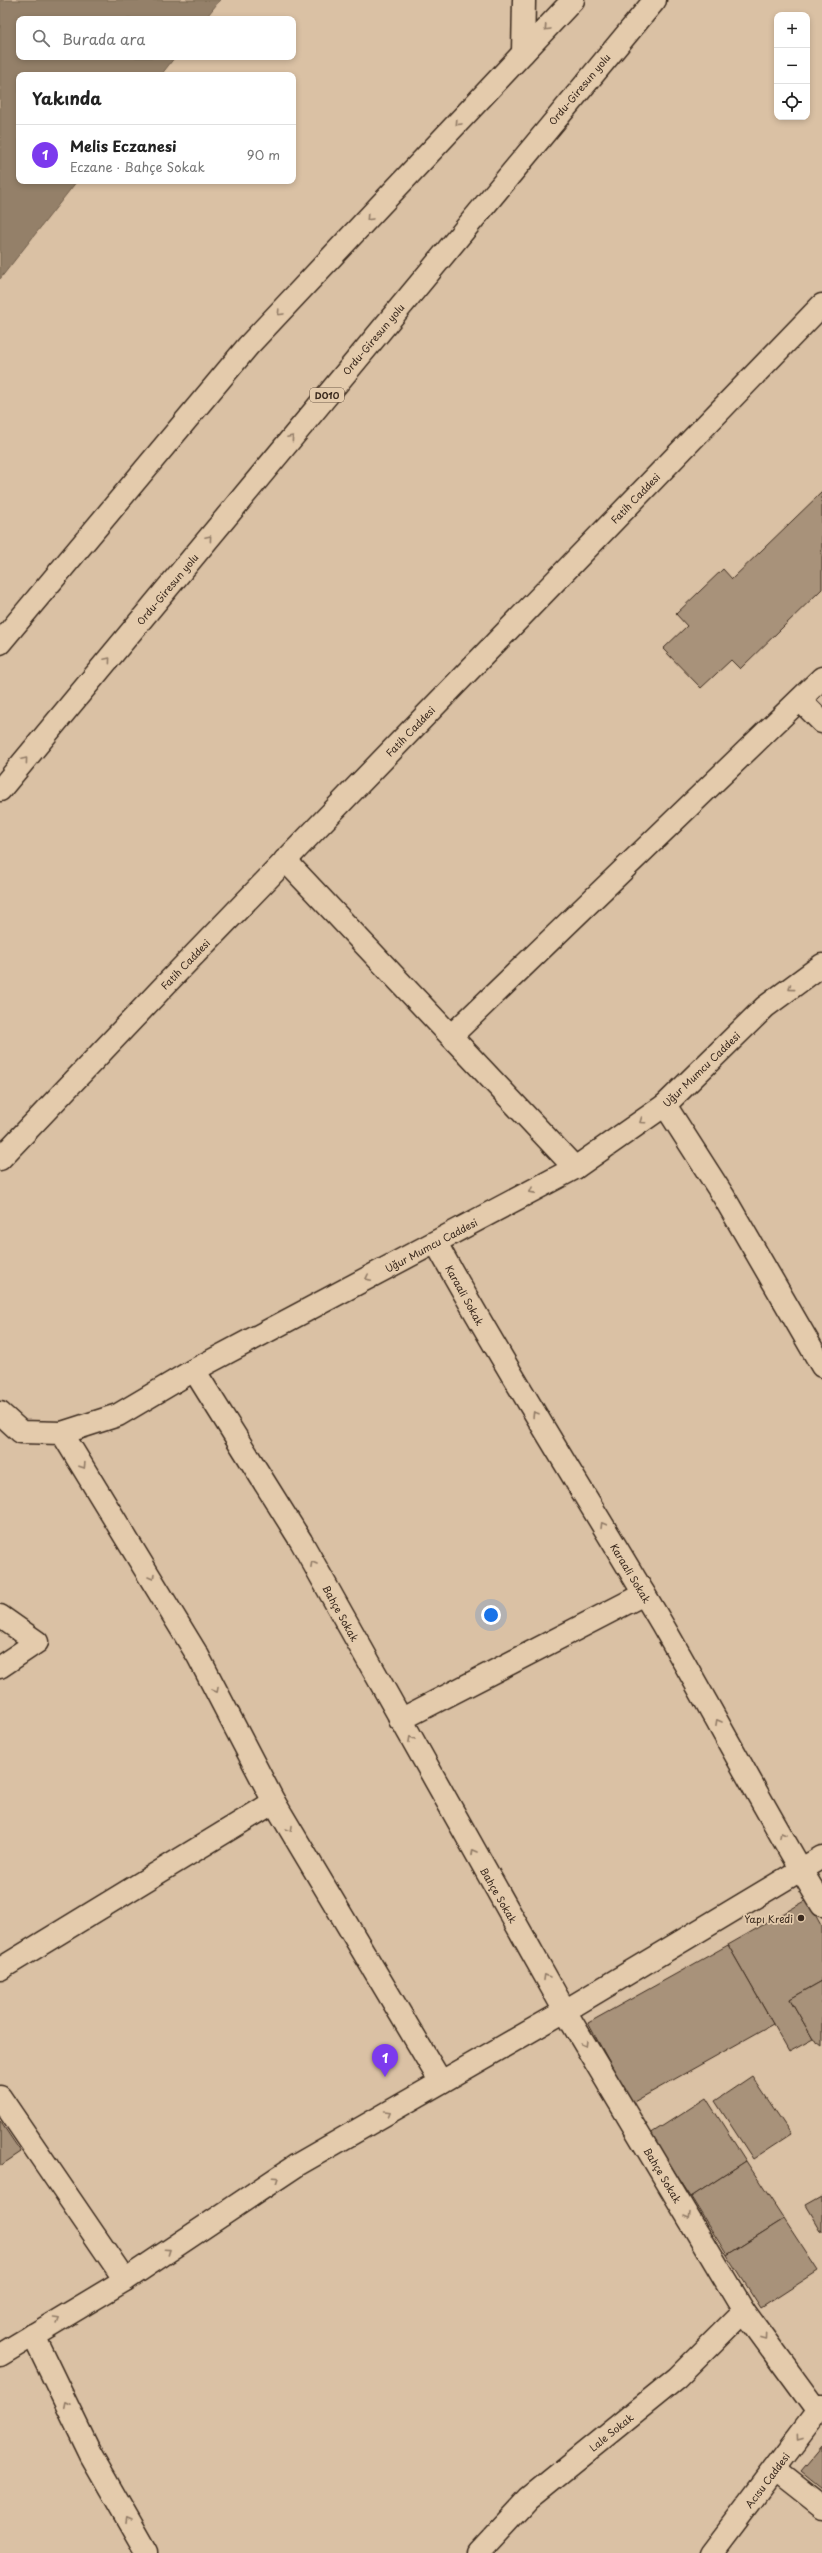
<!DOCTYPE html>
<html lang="tr">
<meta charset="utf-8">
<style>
:root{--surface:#fff;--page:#f2f2f2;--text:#222;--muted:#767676;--line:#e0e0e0;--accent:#7c3aed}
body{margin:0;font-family:"Playpen Sans",sans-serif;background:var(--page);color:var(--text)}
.controls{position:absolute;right:12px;top:12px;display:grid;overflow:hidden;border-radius:8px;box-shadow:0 2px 6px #0003}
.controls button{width:36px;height:36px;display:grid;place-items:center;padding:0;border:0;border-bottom:1px solid var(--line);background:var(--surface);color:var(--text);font:20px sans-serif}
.you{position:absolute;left:491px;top:1615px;width:14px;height:14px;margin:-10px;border:3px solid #fff;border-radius:50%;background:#1a73e8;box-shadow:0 0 0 6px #1a73e833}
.badge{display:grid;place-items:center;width:26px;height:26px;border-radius:50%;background:var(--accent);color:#fff;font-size:13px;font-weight:700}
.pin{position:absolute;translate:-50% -33px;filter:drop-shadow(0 1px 2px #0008)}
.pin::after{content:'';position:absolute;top:21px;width:14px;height:12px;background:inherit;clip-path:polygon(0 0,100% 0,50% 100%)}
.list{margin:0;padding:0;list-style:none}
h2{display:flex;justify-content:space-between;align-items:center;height:52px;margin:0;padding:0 16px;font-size:17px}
h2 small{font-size:13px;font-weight:400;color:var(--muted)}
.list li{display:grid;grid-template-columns:26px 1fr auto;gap:12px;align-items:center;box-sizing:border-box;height:60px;padding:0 16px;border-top:1px solid var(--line)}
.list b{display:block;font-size:15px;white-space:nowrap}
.list p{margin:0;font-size:13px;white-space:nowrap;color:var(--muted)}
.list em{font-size:13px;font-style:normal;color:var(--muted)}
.icon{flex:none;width:22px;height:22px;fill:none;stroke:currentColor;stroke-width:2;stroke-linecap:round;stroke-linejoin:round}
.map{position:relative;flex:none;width:822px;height:2553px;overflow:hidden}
.search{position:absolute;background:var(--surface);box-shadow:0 2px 6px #0003;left:16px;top:16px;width:280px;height:44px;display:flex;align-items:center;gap:10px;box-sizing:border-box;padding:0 14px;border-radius:8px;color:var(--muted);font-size:15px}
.panel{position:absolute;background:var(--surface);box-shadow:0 2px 6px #0003;left:16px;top:72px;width:280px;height:112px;border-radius:8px}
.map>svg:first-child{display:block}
</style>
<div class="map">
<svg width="822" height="2553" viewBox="0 0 822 2553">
<rect width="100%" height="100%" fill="#dac1a4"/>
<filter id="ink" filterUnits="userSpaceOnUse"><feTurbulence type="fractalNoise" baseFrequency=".025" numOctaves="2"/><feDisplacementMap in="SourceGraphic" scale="8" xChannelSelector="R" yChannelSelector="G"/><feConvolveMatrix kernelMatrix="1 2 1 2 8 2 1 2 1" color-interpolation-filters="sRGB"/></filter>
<g filter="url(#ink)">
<polygon fill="#948069" stroke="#705e4b" points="0,0 220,0 205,19 19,19 19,57 175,57 161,75 19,75 19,181 77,181 0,279"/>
<g fill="#a8927a" stroke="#3b2a1e">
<polygon points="822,492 822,589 740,669 731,660 701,688 663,649 687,626 676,614 723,569 732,579"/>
<polygon points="807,1900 822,1927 822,1981 790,1999 813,2039 789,2052 728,1945"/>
<polygon points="728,1945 773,2024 632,2103 588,2023"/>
<polygon points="822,1981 822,2046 813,2039 790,1999"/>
<polygon points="752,2076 791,2134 753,2159 715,2101"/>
<polygon points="706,2098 746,2161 691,2197 650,2134"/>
<polygon points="0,2121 21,2152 0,2166"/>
<polygon points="746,2161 784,2219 727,2255 691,2197"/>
<polygon points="822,2196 822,2232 806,2205"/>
<polygon points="784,2219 818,2271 761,2308 727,2255"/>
<polygon points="822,2447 822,2489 801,2472"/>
</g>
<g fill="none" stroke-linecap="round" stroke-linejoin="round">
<defs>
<g id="street">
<polyline points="800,700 822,722"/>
<polyline points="285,860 575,1168"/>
<polyline points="451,1036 822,678"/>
<polyline points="665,1105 724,1197 822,1366"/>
<path d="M 436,1243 C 507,1372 587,1497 662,1624 C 716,1717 766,1813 822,1905"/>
<polyline points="194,1370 301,1541 565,2011 744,2311 818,2412"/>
<polyline points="0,1413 21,1432 62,1433 118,1415 194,1370 575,1168 665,1105 765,1007 822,965"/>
<polyline points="62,1433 198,1656 274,1802 441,2082"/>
<polyline points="0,1616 37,1642 0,1667"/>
<polyline points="400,1720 644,1594"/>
<polyline points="0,1969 274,1802"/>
<polyline points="0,2097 125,2280"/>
<polyline points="33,2335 91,2455 147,2553"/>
<polyline points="0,2355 125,2280 297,2165 565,2011 822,1857"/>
<polyline points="775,2470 822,2507"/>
<polyline points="478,2553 529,2498 677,2378 744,2311"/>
<polyline points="711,2553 822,2406"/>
</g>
<polyline id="secondary" points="0,1159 167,983 822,305"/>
<g id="highway">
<polyline points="523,53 524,0"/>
<polyline points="0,643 248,346 573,0"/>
<polyline points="0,790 655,0"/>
</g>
</defs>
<use href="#street" stroke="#3b2a1e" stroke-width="25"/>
<use href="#secondary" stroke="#3b2a1e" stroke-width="25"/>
<use href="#highway" stroke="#3b2a1e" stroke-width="25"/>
<use href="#street" stroke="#e4cbac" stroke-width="22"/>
<use href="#secondary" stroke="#e4cbac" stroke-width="22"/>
<use href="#highway" stroke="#e4cbac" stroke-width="22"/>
</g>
<defs><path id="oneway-chevron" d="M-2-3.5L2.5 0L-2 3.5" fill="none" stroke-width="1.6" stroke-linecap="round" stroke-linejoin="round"/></defs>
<g stroke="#907a65">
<use href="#oneway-chevron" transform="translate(547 28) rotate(133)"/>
<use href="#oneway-chevron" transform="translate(458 123) rotate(133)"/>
<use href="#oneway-chevron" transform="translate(369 218) rotate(133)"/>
<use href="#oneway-chevron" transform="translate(280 313) rotate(133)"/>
<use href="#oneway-chevron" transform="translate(291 438) rotate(-50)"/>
<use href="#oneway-chevron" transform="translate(209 538) rotate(-50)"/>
<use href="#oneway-chevron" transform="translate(108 660) rotate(-50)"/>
<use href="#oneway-chevron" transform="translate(25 760) rotate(-50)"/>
<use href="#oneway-chevron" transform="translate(791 988) rotate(143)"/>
<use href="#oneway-chevron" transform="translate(642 1121) rotate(145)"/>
<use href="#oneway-chevron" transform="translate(532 1191) rotate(152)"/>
<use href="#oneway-chevron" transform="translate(368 1278) rotate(153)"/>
<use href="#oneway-chevron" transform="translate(535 1414) rotate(-122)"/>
<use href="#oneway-chevron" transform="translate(83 1466) rotate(58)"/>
<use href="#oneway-chevron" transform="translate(603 1525) rotate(-121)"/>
<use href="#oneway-chevron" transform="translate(313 1564) rotate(-119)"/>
<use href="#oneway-chevron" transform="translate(152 1577) rotate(59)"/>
<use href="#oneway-chevron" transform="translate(216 1690) rotate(62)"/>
<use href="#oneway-chevron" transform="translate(718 1722) rotate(-119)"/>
<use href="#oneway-chevron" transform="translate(411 1739) rotate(-119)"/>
<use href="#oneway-chevron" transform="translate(290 1829) rotate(60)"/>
<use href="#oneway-chevron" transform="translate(782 1835) rotate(-119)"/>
<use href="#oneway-chevron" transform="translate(474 1852) rotate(-119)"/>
<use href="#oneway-chevron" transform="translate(546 1977) rotate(-120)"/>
<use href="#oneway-chevron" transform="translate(585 2044) rotate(59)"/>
<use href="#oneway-chevron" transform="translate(388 2113) rotate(-30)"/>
<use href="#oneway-chevron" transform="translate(276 2179) rotate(-34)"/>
<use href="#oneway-chevron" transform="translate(688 2216) rotate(59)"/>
<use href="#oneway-chevron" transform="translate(168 2251) rotate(-34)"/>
<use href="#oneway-chevron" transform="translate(57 2320) rotate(-31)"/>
<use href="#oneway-chevron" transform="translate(764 2338) rotate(54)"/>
<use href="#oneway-chevron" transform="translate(66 2404) rotate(-116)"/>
<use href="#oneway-chevron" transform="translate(799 2438) rotate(126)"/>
<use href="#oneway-chevron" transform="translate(128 2519) rotate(-120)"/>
</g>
</g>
<circle fill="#3b2a1e" stroke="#e4cbac" stroke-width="1.5" cx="801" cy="1918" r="4"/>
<g text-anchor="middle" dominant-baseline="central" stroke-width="3.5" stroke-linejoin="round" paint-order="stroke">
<rect fill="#e4cbac" stroke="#6e5a49" stroke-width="1" x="310" y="388" width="34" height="14" rx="3"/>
<g font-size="9" font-weight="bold" fill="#3b2a1e">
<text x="327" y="395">D010</text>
</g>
<g font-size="10" fill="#3b2a1e" stroke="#e4cbac">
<text transform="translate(579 89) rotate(-50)">Ordu-Giresun yolu</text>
<text transform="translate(373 339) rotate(-50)">Ordu-Giresun yolu</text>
<text transform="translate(635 498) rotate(-46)">Fatih Caddesi</text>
<text transform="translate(167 589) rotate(-50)">Ordu-Giresun yolu</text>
<text transform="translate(410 731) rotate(-46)">Fatih Caddesi</text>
<text transform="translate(185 964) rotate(-46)">Fatih Caddesi</text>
<text transform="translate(701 1069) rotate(-44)">Uğur Mumcu Caddesi</text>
<text transform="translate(431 1245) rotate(-28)">Uğur Mumcu Caddesi</text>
<text transform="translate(465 1295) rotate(61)">Karaali Sokak</text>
<text transform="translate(631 1573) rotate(59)">Karaali Sokak</text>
<text transform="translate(341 1613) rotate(61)">Bahçe Sokak</text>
<text transform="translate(499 1895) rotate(60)">Bahçe Sokak</text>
<text transform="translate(663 2175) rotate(59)">Bahçe Sokak</text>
<text transform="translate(611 2432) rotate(-39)">Lale Sokak</text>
<text transform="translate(767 2480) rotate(-53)">Acısu Caddesi</text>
</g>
<g font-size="10" fill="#3b2a1e" stroke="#e4cbac" text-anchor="end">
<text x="793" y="1918">Yapı Kredi</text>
</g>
</g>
</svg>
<div class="controls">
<button>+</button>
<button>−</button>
<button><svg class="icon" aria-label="locate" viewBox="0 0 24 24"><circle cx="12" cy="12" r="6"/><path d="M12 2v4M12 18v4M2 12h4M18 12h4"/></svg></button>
</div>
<div class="you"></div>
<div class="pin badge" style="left:385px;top:2077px">1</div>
<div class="search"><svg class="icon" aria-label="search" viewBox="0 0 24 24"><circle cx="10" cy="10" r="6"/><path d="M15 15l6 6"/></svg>Burada ara</div>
<section class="panel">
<h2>Yakında<small></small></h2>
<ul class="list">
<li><span class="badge">1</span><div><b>Melis Eczanesi</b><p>Eczane · Bahçe Sokak</p></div><em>90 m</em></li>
</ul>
</section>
</div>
